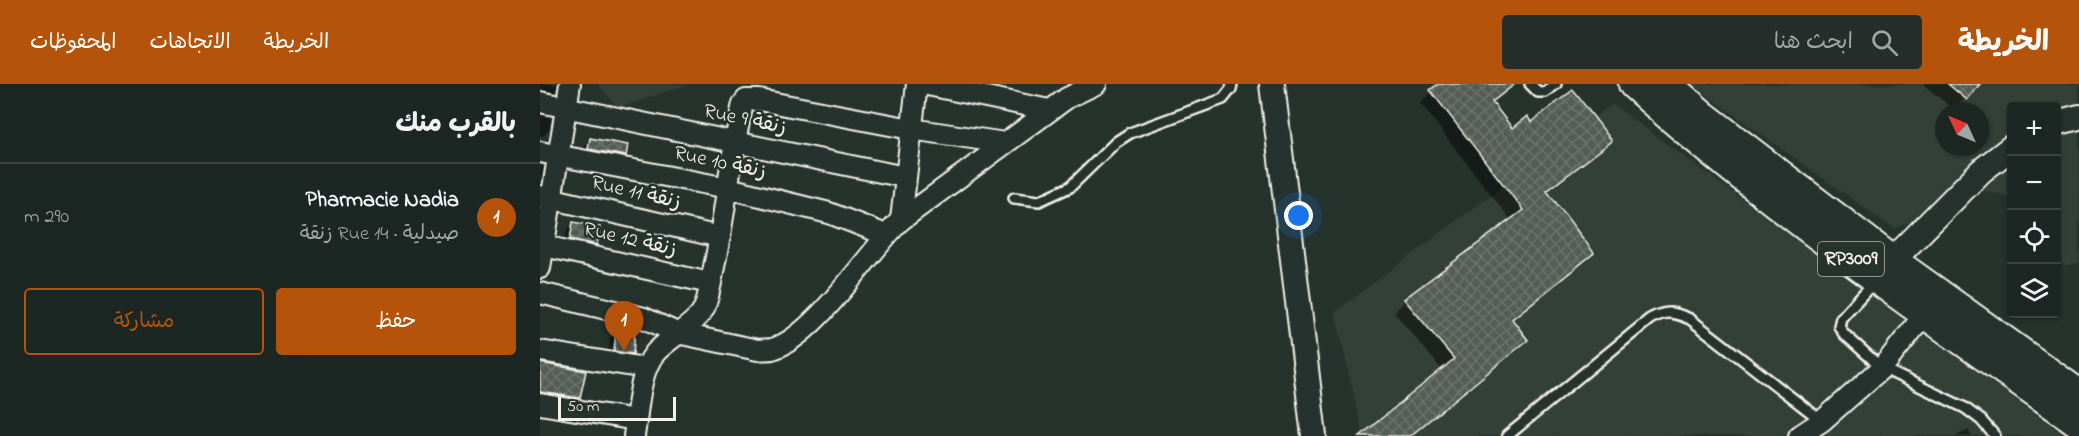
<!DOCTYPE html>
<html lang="ar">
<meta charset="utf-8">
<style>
:root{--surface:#1c2622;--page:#252e2a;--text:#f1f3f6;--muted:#a0a5a5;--line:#3a4340;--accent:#b45309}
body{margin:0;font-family:"Indie Flower","Playpen Sans Arabic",sans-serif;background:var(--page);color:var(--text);direction:rtl}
.controls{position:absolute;right:18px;top:18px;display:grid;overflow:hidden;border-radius:6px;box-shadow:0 2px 4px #0004}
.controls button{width:54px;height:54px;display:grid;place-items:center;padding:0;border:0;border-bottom:2px solid var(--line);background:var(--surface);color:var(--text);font:30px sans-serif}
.compass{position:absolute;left:1395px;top:18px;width:54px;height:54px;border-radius:50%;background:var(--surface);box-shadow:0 2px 4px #0004;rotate:314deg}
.scale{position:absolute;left:18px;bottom:15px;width:118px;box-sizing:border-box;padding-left:6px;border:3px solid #f4f1e8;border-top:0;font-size:16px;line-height:21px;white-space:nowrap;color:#f4f1e8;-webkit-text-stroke:4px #26332d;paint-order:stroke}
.you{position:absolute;left:759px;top:132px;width:21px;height:21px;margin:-15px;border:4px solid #fff;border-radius:50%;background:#1a73e8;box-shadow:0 0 0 9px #1a73e833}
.badge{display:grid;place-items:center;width:39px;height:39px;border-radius:50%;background:var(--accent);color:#fff;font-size:20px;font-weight:700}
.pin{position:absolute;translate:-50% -50px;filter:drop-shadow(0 2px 3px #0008)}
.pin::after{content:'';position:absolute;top:32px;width:21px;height:18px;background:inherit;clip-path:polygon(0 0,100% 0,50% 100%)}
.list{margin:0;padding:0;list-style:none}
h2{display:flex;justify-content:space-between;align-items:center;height:78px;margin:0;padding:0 24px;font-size:26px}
h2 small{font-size:20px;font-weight:400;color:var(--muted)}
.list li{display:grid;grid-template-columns:39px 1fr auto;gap:18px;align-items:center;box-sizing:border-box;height:108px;padding:0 24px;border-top:2px solid var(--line)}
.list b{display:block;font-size:22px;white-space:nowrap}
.list p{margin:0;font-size:20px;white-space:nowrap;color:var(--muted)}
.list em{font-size:20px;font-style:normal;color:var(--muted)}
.actions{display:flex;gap:12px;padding:18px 24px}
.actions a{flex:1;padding:14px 0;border:2px solid var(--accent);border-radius:6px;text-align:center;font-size:21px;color:var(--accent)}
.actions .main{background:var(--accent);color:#fff}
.icon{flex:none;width:33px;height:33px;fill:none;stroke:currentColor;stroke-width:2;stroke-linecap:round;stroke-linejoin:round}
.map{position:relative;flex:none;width:1539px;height:352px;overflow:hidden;direction:ltr}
header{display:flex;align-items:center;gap:36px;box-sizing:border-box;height:84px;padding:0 30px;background:var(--accent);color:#fff}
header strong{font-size:28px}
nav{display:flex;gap:33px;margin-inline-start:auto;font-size:21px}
.search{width:420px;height:54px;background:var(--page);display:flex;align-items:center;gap:15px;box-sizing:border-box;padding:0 21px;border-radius:6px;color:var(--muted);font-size:22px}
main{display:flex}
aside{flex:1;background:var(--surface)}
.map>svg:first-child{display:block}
</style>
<header>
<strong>الخريطة</strong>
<div class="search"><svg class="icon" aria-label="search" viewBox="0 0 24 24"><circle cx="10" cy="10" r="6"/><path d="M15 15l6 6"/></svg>ابحث هنا</div>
<nav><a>الخريطة</a><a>الاتجاهات</a><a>المحفوظات</a></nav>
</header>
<main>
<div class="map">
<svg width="1539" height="352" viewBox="0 0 1539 352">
<defs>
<pattern id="building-cross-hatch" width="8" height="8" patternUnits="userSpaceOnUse" patternTransform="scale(1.5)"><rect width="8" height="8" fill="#525c55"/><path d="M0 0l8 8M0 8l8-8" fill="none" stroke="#6c746d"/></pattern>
</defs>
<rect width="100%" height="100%" fill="#26332d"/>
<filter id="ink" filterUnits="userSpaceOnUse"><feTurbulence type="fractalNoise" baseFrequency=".0167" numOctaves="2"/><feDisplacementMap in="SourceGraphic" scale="12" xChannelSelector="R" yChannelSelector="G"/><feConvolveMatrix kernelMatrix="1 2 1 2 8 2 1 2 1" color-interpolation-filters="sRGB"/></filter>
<g filter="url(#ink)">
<g fill="#333f39" fill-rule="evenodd">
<polygon points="57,0 148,0 79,24"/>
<path d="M 1151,0 L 1539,0 L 1539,179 L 1523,182 L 1517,171 L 1516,22 L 1472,22 L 1471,113 L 1444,107 L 1354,145 ZM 1404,27 L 1440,27 L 1440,63 L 1404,63 Z"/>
<polygon points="1072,20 1526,352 823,352 795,228"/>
</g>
<g fill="#0007">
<polygon points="0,0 17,0 15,8 9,15 0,13"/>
<polygon points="901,0 976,0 951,19 972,46 991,40 1070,57 1059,68 1007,109 1052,169 1041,180 971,236 987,256 975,267 871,352 824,352 903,287 854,228 865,217 971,136 880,19"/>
<polygon points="1383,0 1438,0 1414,26"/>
<polygon points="0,31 11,34 9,46 3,52 0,51"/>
<polygon points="51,56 85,72 79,78 43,71 44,62"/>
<polygon points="0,82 3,82 0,100"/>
<polygon points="34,140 56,160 49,166 24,161 27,146"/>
<polygon points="77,247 91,269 85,275 68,273 70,254"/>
<polygon points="0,281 38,314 32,320 0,315"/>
<polygon points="1428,346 1432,352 1416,352"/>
</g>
<g fill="url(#building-cross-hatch)" stroke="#f4f1e8" stroke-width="1.5">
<polygon points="898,0 975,0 952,18 972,44 987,32 991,38 1033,6 1072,57 1007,107 1054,169 972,235 988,256 870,352 820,352 914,275 864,215 983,126 890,6"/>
<polygon points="1408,0 1440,0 1427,16"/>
<polygon points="50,54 88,61 86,72 48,65"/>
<polygon points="33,138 60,143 57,161 30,155"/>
<polygon points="76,246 95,248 93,270 74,267"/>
<polygon points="0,279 46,287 40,314 0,308"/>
</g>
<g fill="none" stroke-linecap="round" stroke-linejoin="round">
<defs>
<g id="service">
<polyline points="990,0 998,8 1005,8 1016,0"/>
<polyline points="474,114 499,117 530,103 576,58 590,49 683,15 691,5 692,0"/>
<polyline points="1335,197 1301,234 1299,242 1304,250 1342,284 1425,324 1441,336 1455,352"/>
<path d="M 967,352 L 1110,235 C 1126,226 1134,228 1150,235 L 1282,337"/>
</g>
<g id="minor">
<polyline points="383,0 509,26"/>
<polyline points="0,18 365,93"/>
<polyline points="0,68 188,104 289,129 346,151"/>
<polyline points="0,112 180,153"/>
<polyline points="361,136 377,0"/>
<polyline points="0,161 170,199"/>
<polyline points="0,184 30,0"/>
<path d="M 0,209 L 104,234 L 137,249 L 218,266 C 222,265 228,266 232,265 C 275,253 328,168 361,136 L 527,14 L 556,0"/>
<polyline points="0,267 105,284"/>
<polyline points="0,320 96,336"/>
<path d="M 94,352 C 98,327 99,288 115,269 C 128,254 158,240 165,222 C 170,208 172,192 175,178 C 186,125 190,72 203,20 L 206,16 L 219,16 L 371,45 L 465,59"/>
<polyline points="1259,352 1282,337 1342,284 1385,230"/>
</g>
<g id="tertiary">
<polyline points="732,0 774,352"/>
<polyline points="1516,39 1539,33"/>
<polyline points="1352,177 1441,87 1472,63"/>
</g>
<g id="primary">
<path d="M 1094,0 C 1233,125 1387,231 1539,338"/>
<polyline points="1126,0 1164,33 1352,177 1539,311"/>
</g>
</defs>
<use href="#service" stroke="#f4f1e8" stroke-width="14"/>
<use href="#minor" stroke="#f4f1e8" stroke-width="24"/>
<use href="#tertiary" stroke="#f4f1e8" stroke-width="28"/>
<use href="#primary" stroke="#f4f1e8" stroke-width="34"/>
<use href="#service" stroke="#26332d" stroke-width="9"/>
<use href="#minor" stroke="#26332d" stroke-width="20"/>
<use href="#tertiary" stroke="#26332d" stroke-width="24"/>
<use href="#primary" stroke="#26332d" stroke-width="30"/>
</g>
</g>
<g text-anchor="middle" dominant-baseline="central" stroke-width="5" stroke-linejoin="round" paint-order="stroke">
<rect fill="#26332d" stroke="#b6b8b0" stroke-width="1.5" x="1278" y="158" width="66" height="34" rx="4.5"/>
<g font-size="20" font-weight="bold" fill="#f4f1e8">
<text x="1311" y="175">RP3009</text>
</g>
<g font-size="21" fill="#f4f1e8" stroke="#26332d">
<text transform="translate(205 36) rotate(12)">Rue 9 زنقة</text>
<text transform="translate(180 79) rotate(12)">Rue 10 زنقة</text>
<text transform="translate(96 109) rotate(13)">Rue 11 زنقة</text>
<text transform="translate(90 156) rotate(13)">Rue 12 زنقة</text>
</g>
</g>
</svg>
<div class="controls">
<button>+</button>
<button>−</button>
<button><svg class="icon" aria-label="locate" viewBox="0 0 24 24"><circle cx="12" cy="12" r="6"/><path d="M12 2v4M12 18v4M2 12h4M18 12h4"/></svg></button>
<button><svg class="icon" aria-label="layers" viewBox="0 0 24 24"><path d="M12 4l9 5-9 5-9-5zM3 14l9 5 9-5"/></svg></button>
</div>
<svg class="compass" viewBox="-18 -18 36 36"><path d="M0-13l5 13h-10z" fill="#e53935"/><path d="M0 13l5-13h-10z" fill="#a0a5a5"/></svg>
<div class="scale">50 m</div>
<div class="you"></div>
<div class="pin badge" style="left:84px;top:267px">1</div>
</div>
<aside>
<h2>بالقرب منك<small></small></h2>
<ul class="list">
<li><span class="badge">1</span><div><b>Pharmacie Nadia</b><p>صيدلية · Rue 14 زنقة</p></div><em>290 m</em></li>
</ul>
<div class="actions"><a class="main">حفظ</a><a>مشاركة</a></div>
</aside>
</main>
